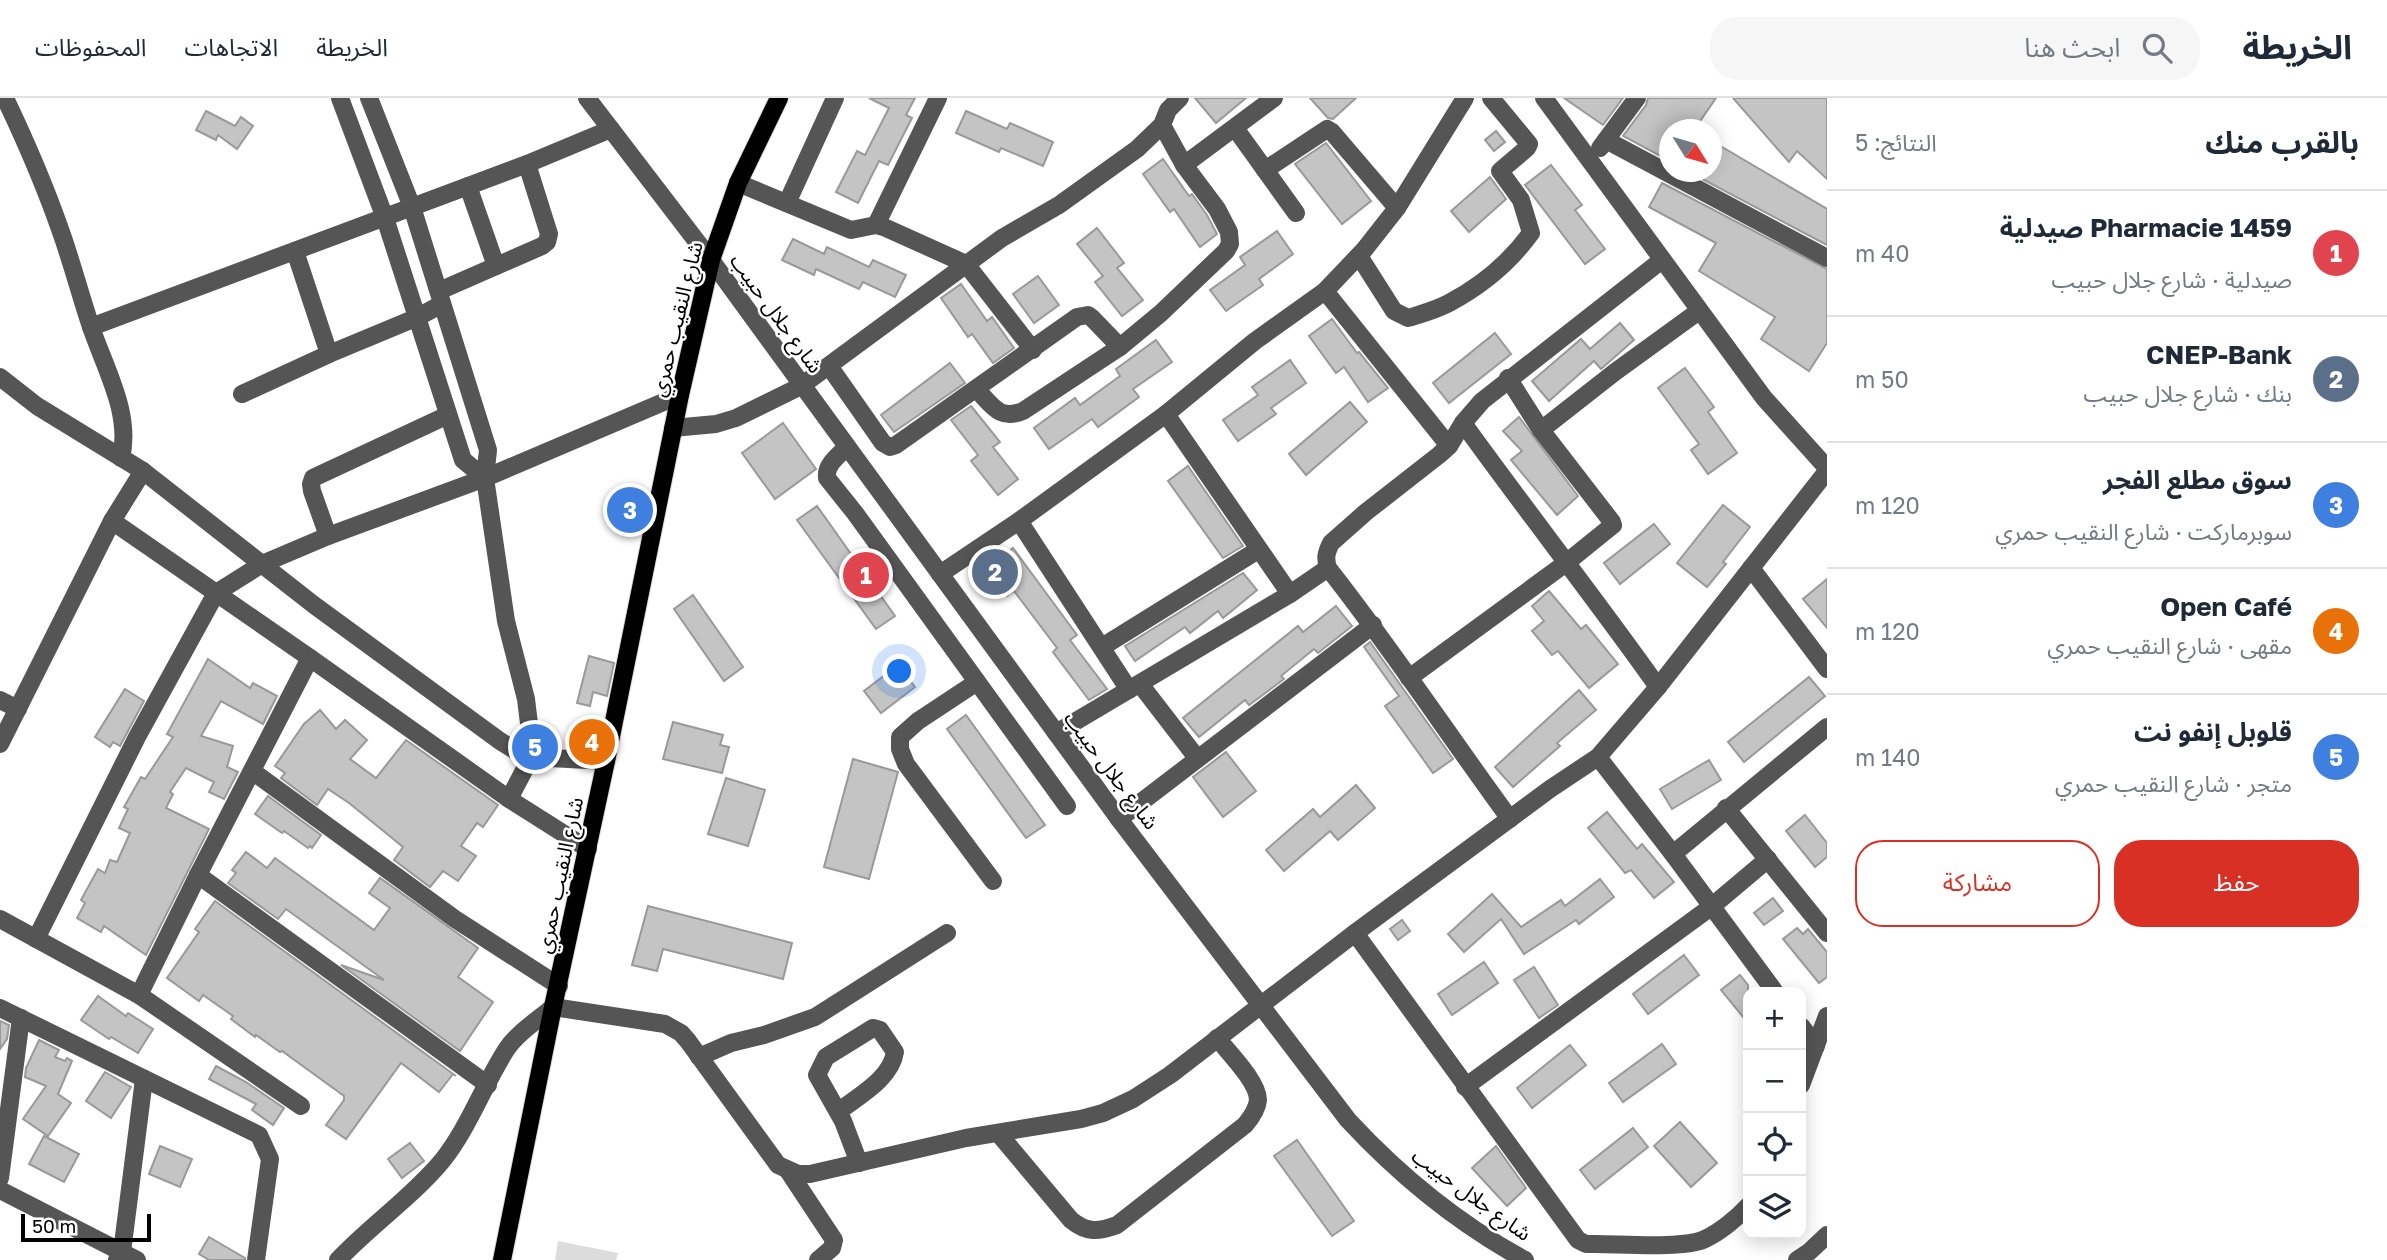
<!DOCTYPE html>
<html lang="ar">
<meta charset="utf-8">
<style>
:root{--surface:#fff;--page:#f6f6f7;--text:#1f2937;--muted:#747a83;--line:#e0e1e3;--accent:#d93025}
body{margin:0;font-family:"Golos Text","Noto Sans Arabic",sans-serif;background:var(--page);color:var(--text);direction:rtl}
.controls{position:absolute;right:21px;bottom:21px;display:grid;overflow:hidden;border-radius:14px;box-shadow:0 4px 18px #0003}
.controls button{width:63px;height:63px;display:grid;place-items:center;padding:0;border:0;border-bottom:2px solid var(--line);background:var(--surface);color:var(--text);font:35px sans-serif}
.compass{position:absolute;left:1659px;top:21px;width:63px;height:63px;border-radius:50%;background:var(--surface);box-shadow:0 4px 18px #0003;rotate:127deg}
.scale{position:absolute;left:21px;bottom:18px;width:130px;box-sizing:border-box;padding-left:7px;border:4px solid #000;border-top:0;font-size:19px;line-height:24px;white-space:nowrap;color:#000;-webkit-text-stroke:5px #fff;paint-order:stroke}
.you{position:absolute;left:900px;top:574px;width:24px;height:24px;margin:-18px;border:5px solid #fff;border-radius:50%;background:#1a73e8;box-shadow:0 0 0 10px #1a73e833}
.badge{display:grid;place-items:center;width:46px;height:46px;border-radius:50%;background:var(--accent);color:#fff;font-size:23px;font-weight:700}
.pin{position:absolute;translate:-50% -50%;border:4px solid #fff;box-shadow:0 2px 7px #0006}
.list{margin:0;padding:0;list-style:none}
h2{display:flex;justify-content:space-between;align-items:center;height:91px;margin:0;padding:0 28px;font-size:30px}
h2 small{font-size:23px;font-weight:400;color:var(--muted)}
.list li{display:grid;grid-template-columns:46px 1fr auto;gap:21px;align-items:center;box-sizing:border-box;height:126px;padding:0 28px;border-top:2px solid var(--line)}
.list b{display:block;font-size:26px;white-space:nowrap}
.list p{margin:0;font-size:23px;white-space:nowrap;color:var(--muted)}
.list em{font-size:23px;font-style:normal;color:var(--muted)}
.actions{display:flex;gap:14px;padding:21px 28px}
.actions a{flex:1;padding:16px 0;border:2px solid var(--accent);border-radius:28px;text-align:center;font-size:24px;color:var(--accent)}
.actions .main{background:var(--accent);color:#fff}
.icon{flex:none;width:38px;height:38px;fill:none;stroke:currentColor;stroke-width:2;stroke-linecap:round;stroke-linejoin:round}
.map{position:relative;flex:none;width:1827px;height:1162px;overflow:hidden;direction:ltr}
header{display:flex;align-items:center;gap:42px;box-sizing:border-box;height:98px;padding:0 35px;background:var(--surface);border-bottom:2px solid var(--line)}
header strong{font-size:33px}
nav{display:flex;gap:38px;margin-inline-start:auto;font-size:24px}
.search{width:490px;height:63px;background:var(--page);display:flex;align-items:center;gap:18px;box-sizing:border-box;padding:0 24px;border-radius:28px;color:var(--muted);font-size:26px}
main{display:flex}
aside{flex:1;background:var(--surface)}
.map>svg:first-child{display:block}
</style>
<header>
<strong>الخريطة</strong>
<div class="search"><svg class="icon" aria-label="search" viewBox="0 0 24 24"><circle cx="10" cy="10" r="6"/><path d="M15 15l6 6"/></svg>ابحث هنا</div>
<nav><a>الخريطة</a><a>الاتجاهات</a><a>المحفوظات</a></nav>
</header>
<main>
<aside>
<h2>بالقرب منك<small>النتائج: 5</small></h2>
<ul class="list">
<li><span class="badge" style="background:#e0444e">1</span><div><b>Pharmacie 1459 صيدلية</b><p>صيدلية · شارع جلال حبيب</p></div><em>40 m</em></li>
<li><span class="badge" style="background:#5c6f8a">2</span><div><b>CNEP-Bank</b><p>بنك · شارع جلال حبيب</p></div><em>50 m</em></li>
<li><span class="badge" style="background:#3f7fe0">3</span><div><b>سوق مطلع الفجر</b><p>سوبرماركت · شارع النقيب حمري</p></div><em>120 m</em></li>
<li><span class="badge" style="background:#e8710a">4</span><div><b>Open Café</b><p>مقهى · شارع النقيب حمري</p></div><em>120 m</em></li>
<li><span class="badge" style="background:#3f7fe0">5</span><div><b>قلوبل إنفو نت</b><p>متجر · شارع النقيب حمري</p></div><em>140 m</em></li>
</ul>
<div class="actions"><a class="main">حفظ</a><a>مشاركة</a></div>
</aside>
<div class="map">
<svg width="1827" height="1162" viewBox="0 0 1827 1162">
<rect width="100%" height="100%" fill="#fff"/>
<polygon fill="#dcdcdc" points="558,1143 618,1155 616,1162 555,1162"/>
<g fill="#c4c4c4" stroke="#999" stroke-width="2">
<polygon points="869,0 915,0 906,17 912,20 888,67 879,63 858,105 836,94 857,53 865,57 889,10"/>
<polygon points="1195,0 1246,0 1216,25"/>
<polygon points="1310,0 1356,0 1333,21 1328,20"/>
<polygon points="1564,0 1623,0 1603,27"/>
<polygon points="1648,0 1716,0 1694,32 1670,32 1670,63 1623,38 1646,7"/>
<polygon points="1733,0 1827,0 1827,81 1797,53 1789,64"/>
<polygon points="206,13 235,28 241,19 253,28 237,51 218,37 216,42 196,32"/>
<polygon points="966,13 1007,31 1010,25 1053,44 1043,68 1001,50 999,54 956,35"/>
<polygon points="1496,33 1505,44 1494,53 1485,42"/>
<polygon points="1712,43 1827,111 1827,147 1689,74 1712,74"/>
<polygon points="1326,45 1371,103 1342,126 1295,66"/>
<polygon points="1163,61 1189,98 1192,96 1207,117 1217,136 1200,149 1174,111 1170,114 1143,76"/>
<polygon points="1551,67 1582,107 1575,112 1605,151 1585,166 1525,87"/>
<polygon points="1490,79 1506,101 1469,134 1451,113"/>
<polygon points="1662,85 1827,171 1827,245 1809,273 1761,241 1775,219 1699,173 1716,145 1649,109"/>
<polygon points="1097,130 1124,165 1117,170 1143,202 1122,218 1095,184 1103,178 1077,146"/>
<polygon points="1277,133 1293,156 1259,181 1263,187 1226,213 1210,192 1245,167 1240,159"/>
<polygon points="793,141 824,156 827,149 869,169 873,162 906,177 895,199 863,184 859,191 816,171 814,177 782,162"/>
<polygon points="1038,178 1059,207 1034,225 1013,196"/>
<polygon points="961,186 987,223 992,219 1014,250 993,265 972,236 968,239 941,200"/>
<polygon points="1332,221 1357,255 1359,254 1388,290 1368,304 1344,269 1336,275 1309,238"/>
<polygon points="1620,225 1634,242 1601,271 1594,263 1549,303 1532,283 1581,241 1590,251"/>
<polygon points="1495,235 1511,256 1449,305 1433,285"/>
<polygon points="1156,242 1172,264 1133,291 1139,299 1098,329 1092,321 1049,351 1034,330 1075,300 1080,307 1120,278 1116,271"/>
<polygon points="1290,262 1306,285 1271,310 1276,316 1238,343 1223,322 1258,297 1252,289"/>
<polygon points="950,265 965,285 894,334 881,317"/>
<polygon points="1685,270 1714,309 1708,314 1737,355 1708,376 1691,352 1699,346 1658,290"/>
<polygon points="1350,304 1367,324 1306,377 1289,356"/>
<polygon points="971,308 1000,344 993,349 1018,381 998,397 971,363 978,357 951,322"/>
<polygon points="1519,319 1578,398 1557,417 1511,362 1522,353 1503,333"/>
<polygon points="783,325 816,371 775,401 742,355"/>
<polygon points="1188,368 1243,448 1223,460 1168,383"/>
<polygon points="1723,407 1750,429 1723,464 1726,466 1707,489 1677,465"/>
<polygon points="817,408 895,518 876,531 797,422"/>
<polygon points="1654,426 1670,446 1620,486 1604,465"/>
<polygon points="1013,450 1077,537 1070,542 1107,591 1089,602 1053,554 1057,550 1014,493 1007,498 986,471"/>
<polygon points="1243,475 1257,492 1223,520 1218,513 1190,535 1185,529 1135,563 1125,548"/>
<polygon points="1827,481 1827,530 1803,501"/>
<polygon points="1549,493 1581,531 1586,527 1618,566 1589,590 1558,553 1552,557 1532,533 1544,523 1532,508"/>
<polygon points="693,497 743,569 724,583 674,511"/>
<polygon points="1336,508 1352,528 1318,555 1314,551 1281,578 1284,581 1249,607 1245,602 1199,639 1183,620 1298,528 1303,534"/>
<polygon points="1370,544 1453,661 1433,675 1385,608 1399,598 1364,549"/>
<polygon points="589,558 614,565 607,598 593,594 590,608 577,605"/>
<polygon points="208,561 250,590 253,585 277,598 263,626 221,603 201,638 233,648 227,669 238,674 224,701 209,694 214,684 186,670 170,694 173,696 166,710 209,731 146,857 104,828 101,834 77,820 85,805 81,802 98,771 105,775 110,762 117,764 130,735 119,730 128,711 124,709 141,679 145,681 173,639 167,636"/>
<polygon points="898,567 915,589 881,615 864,593"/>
<polygon points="1809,579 1825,598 1744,664 1728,644"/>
<polygon points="125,591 144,603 120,648 113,644 110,649 95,639"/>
<polygon points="1579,592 1596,612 1557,645 1560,648 1513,689 1495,669"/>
<polygon points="320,612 336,631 345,622 367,642 350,661 376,680 406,642 498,707 483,729 477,725 461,748 476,758 458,783 443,773 430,789 394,762 403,749 349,705 328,691 317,707 281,680 285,675 275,668 304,626"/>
<polygon points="966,617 1045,727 1026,740 947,631"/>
<polygon points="673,624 723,637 720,647 729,649 722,675 663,661"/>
<polygon points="1226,654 1256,693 1223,719 1193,679"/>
<polygon points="853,661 898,674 869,781 824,769"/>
<polygon points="1709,662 1721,682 1672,711 1660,691"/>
<polygon points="726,680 765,692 748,748 708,736"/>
<polygon points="1356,687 1375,710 1338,742 1330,733 1284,773 1266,752 1313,711 1320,719"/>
<polygon points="268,698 321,737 312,750 310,748 308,750 284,733 282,735 255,716"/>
<polygon points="1607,714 1637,751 1642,746 1674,784 1654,800 1631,772 1625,775 1588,730"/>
<polygon points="1805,717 1827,745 1827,759 1815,769 1786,733"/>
<polygon points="246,754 267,770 275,760 374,832 390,810 369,795 380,780 478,850 458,879 493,904 460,953 341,867 384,882 286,811 278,821 228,785 236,775 232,772"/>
<polygon points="1600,781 1614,799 1579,826 1576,822 1524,856 1501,821 1464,854 1448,836 1492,796 1521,829 1561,802 1565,808"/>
<polygon points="1773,800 1783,813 1764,827 1754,815"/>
<polygon points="215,803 456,978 453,976 439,994 401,965 346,1041 326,1027 344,1002 344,998 282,953 280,954 256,937 255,939 231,921 233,918 203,897 199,903 167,880 199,834 195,831"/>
<polygon points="648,808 792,845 783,881 663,851 657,873 632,867"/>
<polygon points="1402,822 1410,833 1398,842 1390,831"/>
<polygon points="1797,830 1803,836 1808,831 1827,854 1827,879 1819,885 1783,841"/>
<polygon points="1684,857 1699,877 1648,916 1633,896"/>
<polygon points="1484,864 1498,885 1452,917 1438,896"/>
<polygon points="1534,869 1558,907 1539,920 1514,882"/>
<polygon points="1740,877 1748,887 1748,925 1721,892"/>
<polygon points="98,898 126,918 128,915 153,931 138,955 111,939 109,941 81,922"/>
<polygon points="0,923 9,927 7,941 0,951"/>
<polygon points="39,942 59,952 55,959 65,963 67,960 72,963 58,996 71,1005 48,1038 23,1021 46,988 25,979 26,970"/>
<polygon points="1662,946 1676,966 1623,1004 1609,985"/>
<polygon points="1570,947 1586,967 1532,1010 1517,990"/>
<polygon points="216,968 246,984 284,1010 273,1027 252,1012 256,1006 209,981"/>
<polygon points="105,974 131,989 111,1020 86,1003"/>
<polygon points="1680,1024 1717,1065 1691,1089 1654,1048"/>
<polygon points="1633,1030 1648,1049 1595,1091 1580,1072"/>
<polygon points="44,1038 79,1056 64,1084 29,1066"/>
<polygon points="1297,1042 1354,1123 1332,1138 1274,1058"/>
<polygon points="410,1045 424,1063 402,1080 388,1061"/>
<polygon points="160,1048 192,1061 180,1089 149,1076"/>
<polygon points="1496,1048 1526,1090 1507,1108 1472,1070"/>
<polygon points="209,1139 245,1160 245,1162 209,1162 199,1156"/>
</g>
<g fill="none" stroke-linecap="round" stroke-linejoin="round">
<defs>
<polyline id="major" points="502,1162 553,909 606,663 680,297 711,162 738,85 779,0"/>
</defs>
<use href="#major" stroke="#dbdbdb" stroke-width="20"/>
<g stroke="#555" stroke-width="18">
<path d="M 5,0 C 26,44 45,88 61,134 C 72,165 80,196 90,226 C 104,269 132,315 121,360"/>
<polyline points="340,0 385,120 463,362 485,380"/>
<polyline points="369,0 412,109 488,352 485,380 506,523 526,601 530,634 531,659 509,701"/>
<path d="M 587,0 L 711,162 L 1119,721 L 1348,1022 C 1399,1077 1459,1126 1525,1162"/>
<polyline points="1544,0 1764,300 1827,370"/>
<polyline points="1235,30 1296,115"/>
<polyline points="1606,42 1827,160"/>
<polyline points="1600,50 1637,0"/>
<polyline points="1184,67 1274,0"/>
<polyline points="1265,72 1327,31 1332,34 1397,110"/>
<polyline points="738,85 851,132 876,127 886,130 966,166 1033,252"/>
<polyline points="468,88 496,168"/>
<polyline points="787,105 835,0"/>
<polyline points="876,127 938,0"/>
<polyline points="295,153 329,256"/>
<path d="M 1359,158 L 1394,213 L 1408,220 C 1421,216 1436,212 1449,205 C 1481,188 1510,164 1531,135 L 1521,102 L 1500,73 L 1527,50 L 1529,46 L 1491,0"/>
<polyline points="439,193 542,148 547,144 549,136 527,66"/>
<polyline points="1325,193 1449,348"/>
<polyline points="91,229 527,66 611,31"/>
<polyline points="829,268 883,345 890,349 896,347 1077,219 1088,217 1092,220 1120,249"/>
<polyline points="0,279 37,308 143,373 314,507 500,643 516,653 531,659 606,663"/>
<path d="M 976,291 C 992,307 999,323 1023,313 L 1120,249 L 1161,215 L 1226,153 L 1230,146 L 1229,134 L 1217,111 L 1184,67 L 1162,27"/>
<polyline points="242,296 329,256 418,219 442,206"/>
<polyline points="1166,316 1290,496"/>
<path d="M 1463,325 C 1527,414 1595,500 1658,589"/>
<polyline points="673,330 716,326 736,320 801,288 1002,140 1059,107 1137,51 1162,27 1168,12 1180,0"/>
<polyline points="1541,332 1615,274 1699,213"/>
<path d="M 847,349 C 838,358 825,367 827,380 L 855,415 L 1067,708"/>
<polyline points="112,423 310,560 509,701 588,751"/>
<polyline points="1019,423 1129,592"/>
<polyline points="328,438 312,393 311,386 313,380 448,317"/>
<polyline points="1751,470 1827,571"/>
<polyline points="940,476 1019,423 1166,316 1255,243 1325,193 1364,152 1397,110 1465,0"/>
<polyline points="1102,549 1258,452"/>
<polyline points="1409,580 1566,465 1613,427 1612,424 1541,332 1508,280"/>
<polyline points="977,584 918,623 900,639 900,651 906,666 993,783"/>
<polyline points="1140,586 1197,660"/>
<polyline points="0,602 18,611"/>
<polyline points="1056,635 1290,496 1328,470"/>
<polyline points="0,646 112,423 143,373"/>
<polyline points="1598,659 1673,756 1775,894"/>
<polyline points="252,673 455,821 559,888"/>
<polyline points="1726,710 1827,835"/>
<polyline points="1119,721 1373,527"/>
<path d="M 1510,721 C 1449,638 1392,551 1328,470 C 1325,460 1326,455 1331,445 L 1366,414 L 1439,357 L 1449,348 L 1463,325 L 1482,303 L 1662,162"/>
<polyline points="1673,756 1827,629"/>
<polyline points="198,777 488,987"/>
<polyline points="0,821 139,897 301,1008"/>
<path d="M 1355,835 L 1578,1142 L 1586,1146 L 1596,1146 C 1622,1146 1684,1151 1705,1141 C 1720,1134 1737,1120 1748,1108"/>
<polyline points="36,841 137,639 216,495 262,466 328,438 485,380 680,297"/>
<polyline points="139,897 198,777 310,560"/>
<polyline points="0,910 259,1037 270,1061 256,1162"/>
<polyline points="1801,928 1816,948"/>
<polyline points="699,959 731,945 764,937 815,919 947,835"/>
<polyline points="1801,987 1827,918"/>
<polyline points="1465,989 1711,809 1768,761"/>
<path d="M 838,1014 C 858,998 891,981 895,954 L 880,932 L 873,930 L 826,959 L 817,977 L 843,1023 L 859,1065"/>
<path d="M 998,1035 L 1071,1122 C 1087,1135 1098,1134 1117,1127 L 1245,1027 C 1251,1020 1257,1012 1258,1002 C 1258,984 1229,955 1217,940"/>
<polyline points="789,1074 834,1142 832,1150 818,1162"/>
<polyline points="0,1080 21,920"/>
<polyline points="0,1092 137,1162"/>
<polyline points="117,1162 122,1154 144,981"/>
<path d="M 338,1162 C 371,1127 411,1100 442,1063 C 469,1029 483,988 506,952 C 517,935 538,922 553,909 L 665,926 L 681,935 L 688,943 L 778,1067 L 798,1076 L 810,1076 L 966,1040 L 1081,1021 L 1103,1015 L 1133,1001 L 1170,977 L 1355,835 L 1550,691 L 1598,659 L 1658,589 L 1827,373"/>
<polyline points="1797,1162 1809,1154 1827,1137"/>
</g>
<use href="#major" stroke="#000" stroke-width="18"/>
</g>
<g text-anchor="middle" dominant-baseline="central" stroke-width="5" stroke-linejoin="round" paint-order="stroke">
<g font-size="21" fill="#000" stroke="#fff">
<text transform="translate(777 215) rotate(54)">شارع جلال حبيب</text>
<text transform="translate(676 221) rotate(-76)">شارع النقيب حمري</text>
<text transform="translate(1112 672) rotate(53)">شارع جلال حبيب</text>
<text transform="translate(559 777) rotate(-78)">شارع النقيب حمري</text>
<text transform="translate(1472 1096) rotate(36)">شارع جلال حبيب</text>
</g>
</g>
</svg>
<div class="controls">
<button>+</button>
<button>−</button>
<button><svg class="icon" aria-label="locate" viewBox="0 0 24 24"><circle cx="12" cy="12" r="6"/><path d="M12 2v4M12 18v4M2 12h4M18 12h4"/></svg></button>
<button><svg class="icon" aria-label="layers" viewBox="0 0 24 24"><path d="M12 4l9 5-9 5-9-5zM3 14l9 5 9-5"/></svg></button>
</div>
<svg class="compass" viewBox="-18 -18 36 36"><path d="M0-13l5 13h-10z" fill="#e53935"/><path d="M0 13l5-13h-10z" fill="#747a83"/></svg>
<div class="scale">50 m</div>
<div class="you"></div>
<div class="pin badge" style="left:866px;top:477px;background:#e0444e">1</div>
<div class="pin badge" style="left:995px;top:474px;background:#5c6f8a">2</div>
<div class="pin badge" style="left:630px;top:412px;background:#3f7fe0">3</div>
<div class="pin badge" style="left:592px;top:644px;background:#e8710a">4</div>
<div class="pin badge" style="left:535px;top:649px;background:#3f7fe0">5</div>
</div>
</main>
